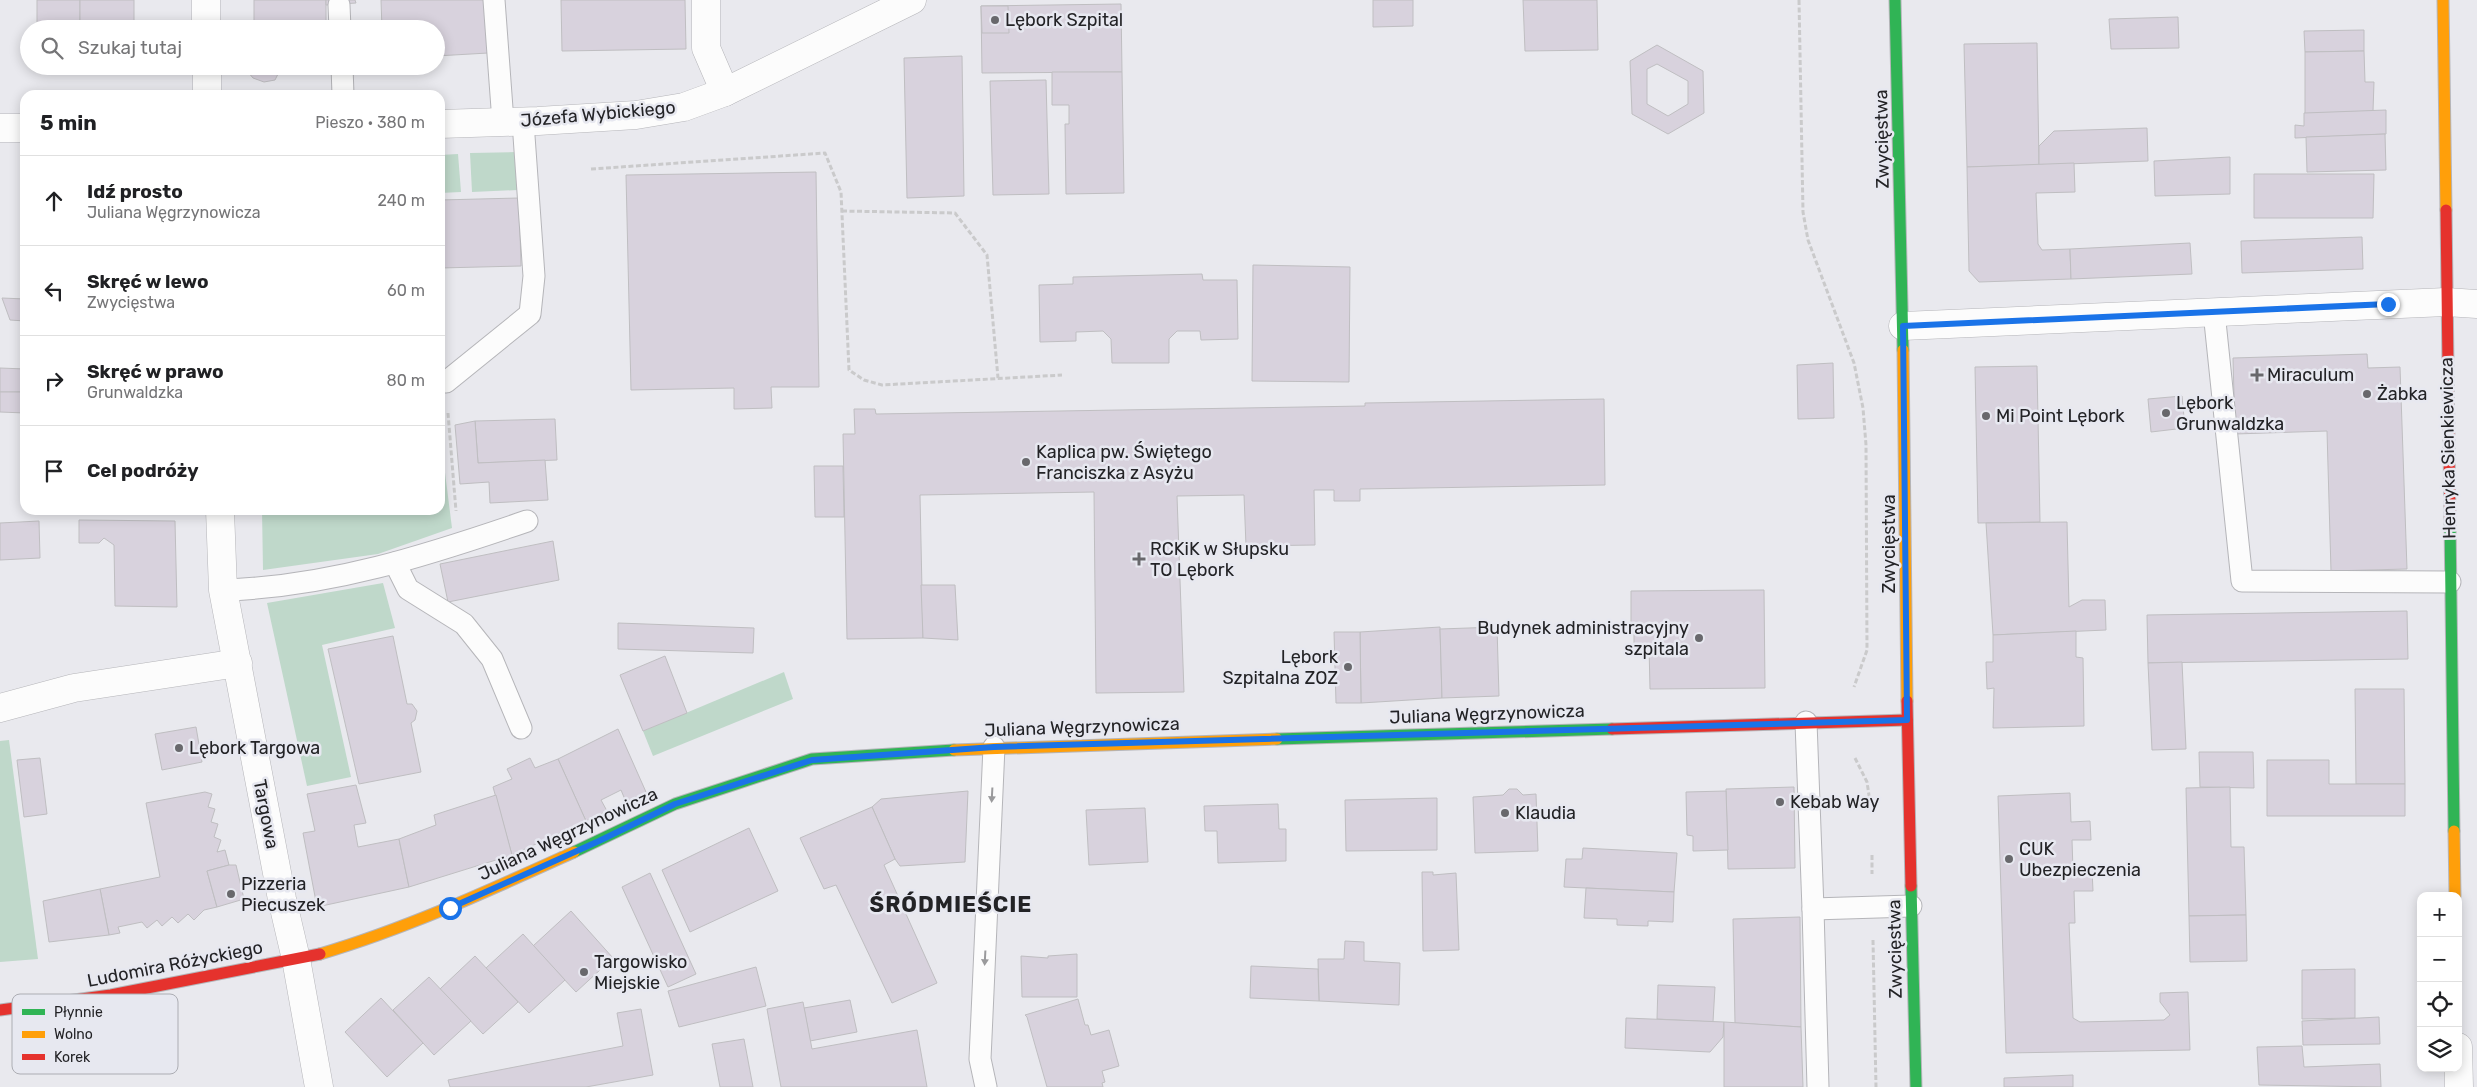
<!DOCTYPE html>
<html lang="pl">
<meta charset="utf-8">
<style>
:root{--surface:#fff;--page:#f6f6f6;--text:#202124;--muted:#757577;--line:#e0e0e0}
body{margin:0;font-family:Rubik,sans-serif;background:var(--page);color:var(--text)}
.controls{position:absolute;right:15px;bottom:15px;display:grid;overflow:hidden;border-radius:10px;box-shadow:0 2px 12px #0003}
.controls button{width:45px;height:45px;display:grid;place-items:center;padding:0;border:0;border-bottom:1px solid var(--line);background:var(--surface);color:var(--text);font:25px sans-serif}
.stop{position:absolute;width:15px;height:15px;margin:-11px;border:4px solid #1a73e8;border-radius:50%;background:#fff}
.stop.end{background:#1a73e8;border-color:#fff;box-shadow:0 1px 5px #0008}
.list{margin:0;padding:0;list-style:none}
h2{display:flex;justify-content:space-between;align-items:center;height:65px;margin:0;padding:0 20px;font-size:21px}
h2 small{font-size:16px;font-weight:400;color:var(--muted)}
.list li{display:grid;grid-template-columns:32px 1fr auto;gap:15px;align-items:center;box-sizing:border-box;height:90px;padding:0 20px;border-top:1px solid var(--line)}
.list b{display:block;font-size:19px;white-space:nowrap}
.list p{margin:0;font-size:16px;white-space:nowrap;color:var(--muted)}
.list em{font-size:16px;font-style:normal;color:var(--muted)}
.icon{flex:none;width:28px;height:28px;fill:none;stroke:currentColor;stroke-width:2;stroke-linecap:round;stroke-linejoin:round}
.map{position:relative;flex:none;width:2477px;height:1087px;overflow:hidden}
.search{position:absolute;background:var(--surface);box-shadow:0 2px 12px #0003;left:20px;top:20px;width:425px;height:55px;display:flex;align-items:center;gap:12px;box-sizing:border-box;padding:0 18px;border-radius:28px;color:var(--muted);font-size:19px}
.panel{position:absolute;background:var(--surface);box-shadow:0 2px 12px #0003;left:20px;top:90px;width:425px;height:425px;border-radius:15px}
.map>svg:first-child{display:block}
</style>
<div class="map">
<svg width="2477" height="1087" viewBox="0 0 2477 1087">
<rect width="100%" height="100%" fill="#e9e9ee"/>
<g fill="#bfd8ca">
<polygon points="516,152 518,190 472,192 470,153"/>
<polygon points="458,154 461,192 440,193 440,155"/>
<polygon points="440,433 452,528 378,554 263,570 262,510 440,510"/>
<polygon points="383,583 395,628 322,645 351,777 307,786 267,603"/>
<polygon points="784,672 793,699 653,756 643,731"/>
<polygon points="9,740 38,959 0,962 0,741"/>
</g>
<g fill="#d8d2dd" stroke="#bfbec1" fill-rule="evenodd">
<polygon points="37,0 80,0 80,24 134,22 134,29 37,29"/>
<polygon points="80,0 134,0 134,22 80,24"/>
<rect x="254" y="0" width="72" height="29"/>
<polygon points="326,0 355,0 356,3 326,5"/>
<polygon points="381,0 487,0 488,53 436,56 436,29 382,29"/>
<polygon points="561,0 685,0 686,49 562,51"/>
<polygon points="1373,0 1413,0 1413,26 1373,27"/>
<polygon points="1523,0 1597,0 1598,50 1525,51"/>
<polygon points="1121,4 1122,72 982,73 981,6"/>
<polygon points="981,6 1008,6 1009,33 982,33"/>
<polygon points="2178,17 2179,48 2111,49 2109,19"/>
<polygon points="2364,30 2364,51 2305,52 2304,31"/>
<polygon points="2037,43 2039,165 1967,167 1964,44"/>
<path d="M 1657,45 L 1703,71 L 1704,113 L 1668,134 L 1632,114 L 1630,61 ZM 1657,64 L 1688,81 L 1688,104 L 1668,116 L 1647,104 L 1647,69 Z"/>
<polygon points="2364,51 2365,82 2374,82 2373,111 2305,114 2305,52"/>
<polygon points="962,56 964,196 907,198 904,58"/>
<polygon points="243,66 282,66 275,80 264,82 253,78"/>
<polygon points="1052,72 1122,72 1124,193 1066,194 1065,124 1069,124 1069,105 1052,105"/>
<polygon points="1046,80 1049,194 993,195 990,81"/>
<polygon points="2386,110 2386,134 2295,138 2295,125 2304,126 2304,113"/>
<polygon points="2147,128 2148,161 2039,165 2039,146 2054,131"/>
<polygon points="2385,134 2386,170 2307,172 2306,137"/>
<polygon points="2230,157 2230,194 2155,196 2154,161"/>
<polygon points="2074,163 2075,192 2036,193 2038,244 2042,250 2070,249 2071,279 1979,282 1969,271 1967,167"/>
<polygon points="816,172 819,387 771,387 772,408 734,409 734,388 631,390 626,175"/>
<polygon points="2254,174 2374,174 2373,218 2254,218"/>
<polygon points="519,198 521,266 440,268 440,200"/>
<polygon points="2362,237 2363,269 2242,273 2241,241"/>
<polygon points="2190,243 2192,274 2071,279 2070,249"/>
<polygon points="1253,265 1350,267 1349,382 1252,381"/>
<polygon points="1202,274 1203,280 1237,280 1238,339 1201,340 1200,331 1177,331 1169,339 1169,363 1112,363 1111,339 1103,331 1076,332 1076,341 1040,342 1039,285 1073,284 1073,277"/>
<polygon points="2,298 25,299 25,321 10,320"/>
<polygon points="2367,354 2368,368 2400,367 2407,569 2331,571 2327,431 2235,434 2233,358"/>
<polygon points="1833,363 1834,418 1798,419 1797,365"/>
<polygon points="2037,366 2040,522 1978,523 1975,367"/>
<polygon points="0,368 25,369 25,392 0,392"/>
<polygon points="0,392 25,392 25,413 0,412"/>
<polygon points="2182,396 2185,428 2151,432 2148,399"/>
<polygon points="1604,399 1605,485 1360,489 1360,501 1334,501 1334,490 1314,490 1315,545 1246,546 1244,495 1177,496 1184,692 1096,693 1094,492 920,495 923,638 847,639 843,434 855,434 854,409 875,409 876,414 1365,406 1365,403"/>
<polygon points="555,419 557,460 478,463 475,421"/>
<polygon points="475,421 478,463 545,460 548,500 490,503 489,482 460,484 455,425"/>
<polygon points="814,466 843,466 844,517 815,517"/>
<polygon points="79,520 175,521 177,607 115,606 114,545 104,538 99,543 79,543"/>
<polygon points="39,521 40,558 0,560 0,523"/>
<polygon points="2067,522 2069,607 2082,600 2105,600 2106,630 1993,635 1986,523"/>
<polygon points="553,541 559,580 448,602 440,564"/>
<polygon points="921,585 955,585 958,640 923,638"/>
<polygon points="1764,590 1765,688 1650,689 1649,646 1634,646 1634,629 1631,629 1631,591"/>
<polygon points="2407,611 2408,659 2148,663 2147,615"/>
<polygon points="618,623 754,628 753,653 618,649"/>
<polygon points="1440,627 1442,698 1361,703 1360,632"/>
<polygon points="1497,627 1499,696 1442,698 1440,629"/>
<polygon points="2076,631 2076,657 2083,658 2084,726 1993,728 1994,688 1987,689 1986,662 1993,662 1993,635"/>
<polygon points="1334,632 1360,632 1361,703 1336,703"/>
<polygon points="393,636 407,704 412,704 417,711 415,720 411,723 421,772 359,784 328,649"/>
<polygon points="665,656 687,713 643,731 620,675"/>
<polygon points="2182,662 2186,749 2152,750 2148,663"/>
<polygon points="2355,689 2404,689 2405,784 2356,784"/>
<polygon points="196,727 202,762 162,770 155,734"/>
<polygon points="618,729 646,792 626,802 621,790 601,800 607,811 586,821 558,759"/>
<polygon points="2199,752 2253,752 2254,788 2200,787"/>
<polygon points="40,758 47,814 24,817 17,760"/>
<polygon points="530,758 535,768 558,759 586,821 512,855 493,787 512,779 507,769"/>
<polygon points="2267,760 2329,760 2329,784 2405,784 2405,816 2267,816"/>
<polygon points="356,785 366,823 354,825 358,847 399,839 409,887 317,907 303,833 315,831 307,794"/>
<polygon points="1794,787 1795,868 1728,869 1726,789"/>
<polygon points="2230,787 2231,847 2244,847 2246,915 2189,916 2186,788"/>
<polygon points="1509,789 1517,789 1523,795 1536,794 1538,851 1475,853 1473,797 1503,795"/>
<polygon points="968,791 965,862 900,866 895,859 872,807 881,799"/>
<polygon points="1726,791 1728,850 1693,851 1693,836 1687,835 1686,792"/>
<polygon points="205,792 212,794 208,807 215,809 211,822 218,824 214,837 221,840 217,852 225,850 229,865 207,871 217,907 204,910 194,920 188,914 178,923 172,917 162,926 157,920 147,928 142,922 118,927 120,933 109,935 100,889 160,877 146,803"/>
<polygon points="2070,793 2071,822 2090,821 2091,840 2072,840 2073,871 2092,870 2093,891 2074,891 2075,923 2069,923 2073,1018 2080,1022 2164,1020 2170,1015 2160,1002 2160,993 2188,992 2190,1050 2006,1053 1998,796"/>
<polygon points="496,795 512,855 409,887 399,839 436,825 434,815"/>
<polygon points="1437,798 1437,850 1346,851 1345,800"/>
<polygon points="1278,804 1279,829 1286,829 1286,861 1218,863 1217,831 1205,831 1204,806"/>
<polygon points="872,807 895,859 884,865 937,983 892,1003 836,885 824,889 800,838"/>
<polygon points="1145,808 1148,862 1089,865 1086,810"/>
<polygon points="749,828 778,891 690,932 662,870"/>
<polygon points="1583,848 1677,853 1674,892 1564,887 1566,859 1582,859"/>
<polygon points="229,865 236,865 244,899 217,907 207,871"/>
<polygon points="1422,872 1433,872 1433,875 1456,873 1459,950 1423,951"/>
<polygon points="650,873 696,974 668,987 622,887"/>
<polygon points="1586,888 1674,892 1673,922 1648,921 1648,926 1617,925 1617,919 1584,918"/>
<polygon points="100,889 109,935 49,942 43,901"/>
<polygon points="571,911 613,958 576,992 533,946"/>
<polygon points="2246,915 2247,961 2190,962 2189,916"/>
<polygon points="1800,917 1801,1027 1735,1023 1733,919"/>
<polygon points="523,934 565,980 529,1013 486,968"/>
<polygon points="1345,941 1364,942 1364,961 1400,963 1399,1005 1319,1001 1318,959 1344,959"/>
<polygon points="1077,954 1077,997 1022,997 1021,956 1048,958 1048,956"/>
<polygon points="475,956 518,1002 483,1034 440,989"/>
<polygon points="1251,966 1318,969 1319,1001 1250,998"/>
<polygon points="756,967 766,1006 679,1027 668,991"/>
<polygon points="2355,969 2355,1018 2302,1019 2302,970"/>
<polygon points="429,977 471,1021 434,1055 393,1010"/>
<polygon points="1658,985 1715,987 1713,1022 1657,1019"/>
<polygon points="381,998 423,1043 387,1077 345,1032"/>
<polygon points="1078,999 1085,1025 1088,1025 1091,1035 1109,1030 1119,1066 1102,1071 1105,1082 1102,1083 1103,1087 1047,1087 1027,1017 1025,1015"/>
<polygon points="850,1000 857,1032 810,1041 804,1008"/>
<polygon points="803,1002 812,1049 917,1030 927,1087 781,1087 767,1009"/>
<polygon points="641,1009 653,1075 586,1087 450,1087 448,1080 623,1046 617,1013"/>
<polygon points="2379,1017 2380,1044 2303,1045 2302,1021"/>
<polygon points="1626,1018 1724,1022 1723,1037 1710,1052 1625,1048"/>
<polygon points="1724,1022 1801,1027 1803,1087 1724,1087"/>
<polygon points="744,1039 753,1087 720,1087 712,1044"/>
<polygon points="2302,1046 2304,1067 2380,1064 2381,1087 2259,1085 2257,1047"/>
<polygon points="2073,1075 2073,1087 2004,1087 2004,1078"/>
</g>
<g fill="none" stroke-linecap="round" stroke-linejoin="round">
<defs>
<g id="lane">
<polyline points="494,0 503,122"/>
<polyline points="339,5 340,29"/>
<polyline points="342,66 343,95"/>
<polyline points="2214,312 2242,581 2450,582"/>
<polyline points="446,382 530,314 534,276 523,122"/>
<polyline points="395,563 408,589 464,624 492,659 521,728"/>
<path d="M 223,590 C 329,587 428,555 527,521"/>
<polyline points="1806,722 1813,909 1911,906"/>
<polyline points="1813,909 1818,1087"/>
<polyline points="986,1087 980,1059 994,747"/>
</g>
<g id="street">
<polyline points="206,0 206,29"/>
<polyline points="706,0 706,48 725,92"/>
<polyline points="207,66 207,95"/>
<polyline points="440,124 538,121 636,115 684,107 725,92 912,0"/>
<polyline points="0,128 25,128"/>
<polyline points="1903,326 2446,302 2477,304"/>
<polyline points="220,510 223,590 282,899 296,959 319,1087"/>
<polyline points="0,708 74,688 238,663"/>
<polyline points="2458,1047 2459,1087"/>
</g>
<g id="fast">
<polyline points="1895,0 1903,350"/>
<polyline points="2450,521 2454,831"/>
<polyline points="1277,739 1612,729"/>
<polyline points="574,852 675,804 812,759 954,750"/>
<polyline points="1911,886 1916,1087"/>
</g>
<g id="slow">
<polyline points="2443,0 2446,210"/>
<polyline points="1903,350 1907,701"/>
<polyline points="954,750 1277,739"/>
<polyline points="2454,831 2455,896"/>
<path d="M 320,954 C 408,928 490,890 574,852"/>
</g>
<g id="jam">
<polyline points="2446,210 2450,521"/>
<polyline points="1907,701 1911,886"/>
<polyline points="1612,729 1907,720"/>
<polyline points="0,1010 111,995 320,954"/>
</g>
</defs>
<use href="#lane" stroke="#b5b5b9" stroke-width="23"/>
<use href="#street" stroke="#b5b5b9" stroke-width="29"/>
<use href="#fast" stroke="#b5b5b9" stroke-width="13"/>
<use href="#slow" stroke="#b5b5b9" stroke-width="13"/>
<use href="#jam" stroke="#b5b5b9" stroke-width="13"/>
<g stroke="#cacacb" stroke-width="3" stroke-dasharray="5 2.5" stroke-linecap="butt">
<polyline points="1799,0 1803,212 1808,240 1854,363 1863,408 1866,445 1867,650 1854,687"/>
<polyline points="591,169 825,153 841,192 849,370 864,380 882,385 1062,375"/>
<polyline points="842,211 955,213 987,255 998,378"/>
<polyline points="448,413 456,511"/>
<polyline points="1855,758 1867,782 1871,809"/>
<polyline points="1872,855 1872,874"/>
<polyline points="1873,940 1876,1087"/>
</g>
<use href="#lane" stroke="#fcfcfc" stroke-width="21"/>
<use href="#street" stroke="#fcfcfc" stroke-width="28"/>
<use href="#fast" stroke="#30b455" stroke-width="11"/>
<use href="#slow" stroke="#ff9f0a" stroke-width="11"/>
<use href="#jam" stroke="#e5322d" stroke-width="11"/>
</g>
<defs><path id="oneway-solid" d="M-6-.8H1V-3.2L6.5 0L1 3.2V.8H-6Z" transform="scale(1.25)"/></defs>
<g fill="#9a9a9c">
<use href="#oneway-solid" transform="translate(992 795) rotate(93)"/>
<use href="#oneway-solid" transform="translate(985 958) rotate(93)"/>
</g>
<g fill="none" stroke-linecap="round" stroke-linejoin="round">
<polyline stroke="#1a73e8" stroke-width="6" points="450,908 599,841 675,804 812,760 994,747 1907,720 1903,326 2388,304"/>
</g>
<g fill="#68686c" stroke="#e7e8f0" stroke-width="2">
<circle cx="995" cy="20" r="5"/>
<path d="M2254.5 367.5h5v5h5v5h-5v5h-5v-5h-5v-5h5z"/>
<circle cx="2367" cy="394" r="5"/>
<circle cx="2166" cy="413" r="5"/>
<circle cx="1986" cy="416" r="5"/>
<circle cx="1026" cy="462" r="5"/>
<path d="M1136.5 551.5h5v5h5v5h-5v5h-5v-5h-5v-5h5z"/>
<circle cx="1699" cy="638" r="5"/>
<circle cx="1348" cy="667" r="5"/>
<circle cx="179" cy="748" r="5"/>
<circle cx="1780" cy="802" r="5"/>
<circle cx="1505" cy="813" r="5"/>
<circle cx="2009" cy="859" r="5"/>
<circle cx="231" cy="894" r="5"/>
<circle cx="584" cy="972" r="5"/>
</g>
<g text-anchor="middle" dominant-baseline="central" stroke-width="5" stroke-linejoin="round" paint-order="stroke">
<g font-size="18" fill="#232326" stroke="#e7e8f0" text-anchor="start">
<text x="1005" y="20">Lębork Szpital</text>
<text x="2267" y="375">Miraculum</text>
<text x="2377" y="394">Żabka</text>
<text x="2176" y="403">Lębork<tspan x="2176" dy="21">Grunwaldzka</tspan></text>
<text x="1996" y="416">Mi Point Lębork</text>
<text x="1036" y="452">Kaplica pw. Świętego<tspan x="1036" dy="21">Franciszka z Asyżu</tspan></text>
<text x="1150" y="549">RCKiK w Słupsku<tspan x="1150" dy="21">TO Lębork</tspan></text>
<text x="1689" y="628" text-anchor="end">Budynek administracyjny<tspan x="1689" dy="21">szpitala</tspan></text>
<text x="1338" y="657" text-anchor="end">Lębork<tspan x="1338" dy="21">Szpitalna ZOZ</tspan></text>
<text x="189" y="748">Lębork Targowa</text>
<text x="1790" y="802">Kebab Way</text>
<text x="1515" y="813">Klaudia</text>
<text x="2019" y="849">CUK<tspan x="2019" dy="21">Ubezpieczenia</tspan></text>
<text x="241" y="884">Pizzeria<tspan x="241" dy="21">Piecuszek</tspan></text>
<text x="594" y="962">Targowisko<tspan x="594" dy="21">Miejskie</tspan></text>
</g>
<g font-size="18" fill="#232326" stroke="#e7e8f0">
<text transform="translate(598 114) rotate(-5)">Józefa Wybickiego</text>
<text transform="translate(1882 139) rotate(-91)">Zwycięstwa</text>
<text transform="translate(2448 448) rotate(-91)">Henryka Sienkiewicza</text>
<text transform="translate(1889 544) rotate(-90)">Zwycięstwa</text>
<text transform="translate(1487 714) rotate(-2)">Juliana Węgrzynowicza</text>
<text transform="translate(1082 727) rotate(-2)">Juliana Węgrzynowicza</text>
<text transform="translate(266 814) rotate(79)">Targowa</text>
<text transform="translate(568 834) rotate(-25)">Juliana Węgrzynowicza</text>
<text transform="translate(1895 949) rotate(-91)">Zwycięstwa</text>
<text transform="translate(175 964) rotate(-11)">Ludomira Różyckiego</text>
</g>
<g font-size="22" font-weight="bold" letter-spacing="1" fill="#232326" stroke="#e7e8f0">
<text x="951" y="904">ŚRÓDMIEŚCIE</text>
</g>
</g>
<rect x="12" y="994" width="166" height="80" rx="8" fill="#e7e8f0" stroke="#acadb3" stroke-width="1"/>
<rect x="22" y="1009" width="23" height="6" fill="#30b455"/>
<rect x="22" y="1031" width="23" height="7" fill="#ff9f0a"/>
<rect x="22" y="1054" width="23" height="6" fill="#e5322d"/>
<g font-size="14" fill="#232326">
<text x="54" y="1017">Płynnie</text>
<text x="54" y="1039">Wolno</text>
<text x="54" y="1062">Korek</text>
</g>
</svg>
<div class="controls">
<button>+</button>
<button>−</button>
<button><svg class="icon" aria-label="locate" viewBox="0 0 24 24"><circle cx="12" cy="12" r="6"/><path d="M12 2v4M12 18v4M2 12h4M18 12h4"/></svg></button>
<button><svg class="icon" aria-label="layers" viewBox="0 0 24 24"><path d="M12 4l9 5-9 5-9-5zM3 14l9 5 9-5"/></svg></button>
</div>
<div class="stop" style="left:450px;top:908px"></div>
<div class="stop end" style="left:2388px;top:304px"></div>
<div class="search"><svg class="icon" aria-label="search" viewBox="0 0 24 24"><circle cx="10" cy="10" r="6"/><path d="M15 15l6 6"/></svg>Szukaj tutaj</div>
<section class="panel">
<h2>5 min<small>Pieszo · 380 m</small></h2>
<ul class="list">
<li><svg class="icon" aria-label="ahead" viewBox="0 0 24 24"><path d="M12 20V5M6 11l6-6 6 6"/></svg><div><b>Idź prosto</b><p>Juliana Węgrzynowicza</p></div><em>240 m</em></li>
<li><svg class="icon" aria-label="left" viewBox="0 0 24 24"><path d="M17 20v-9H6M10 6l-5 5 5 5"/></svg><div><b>Skręć w lewo</b><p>Zwycięstwa</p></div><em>60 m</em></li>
<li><svg class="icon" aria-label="right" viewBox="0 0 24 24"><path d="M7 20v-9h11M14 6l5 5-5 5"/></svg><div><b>Skręć w prawo</b><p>Grunwaldzka</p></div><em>80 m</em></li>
<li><svg class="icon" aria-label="arrive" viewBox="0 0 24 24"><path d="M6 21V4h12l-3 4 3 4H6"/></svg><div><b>Cel podróży</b></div></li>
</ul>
</section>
</div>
